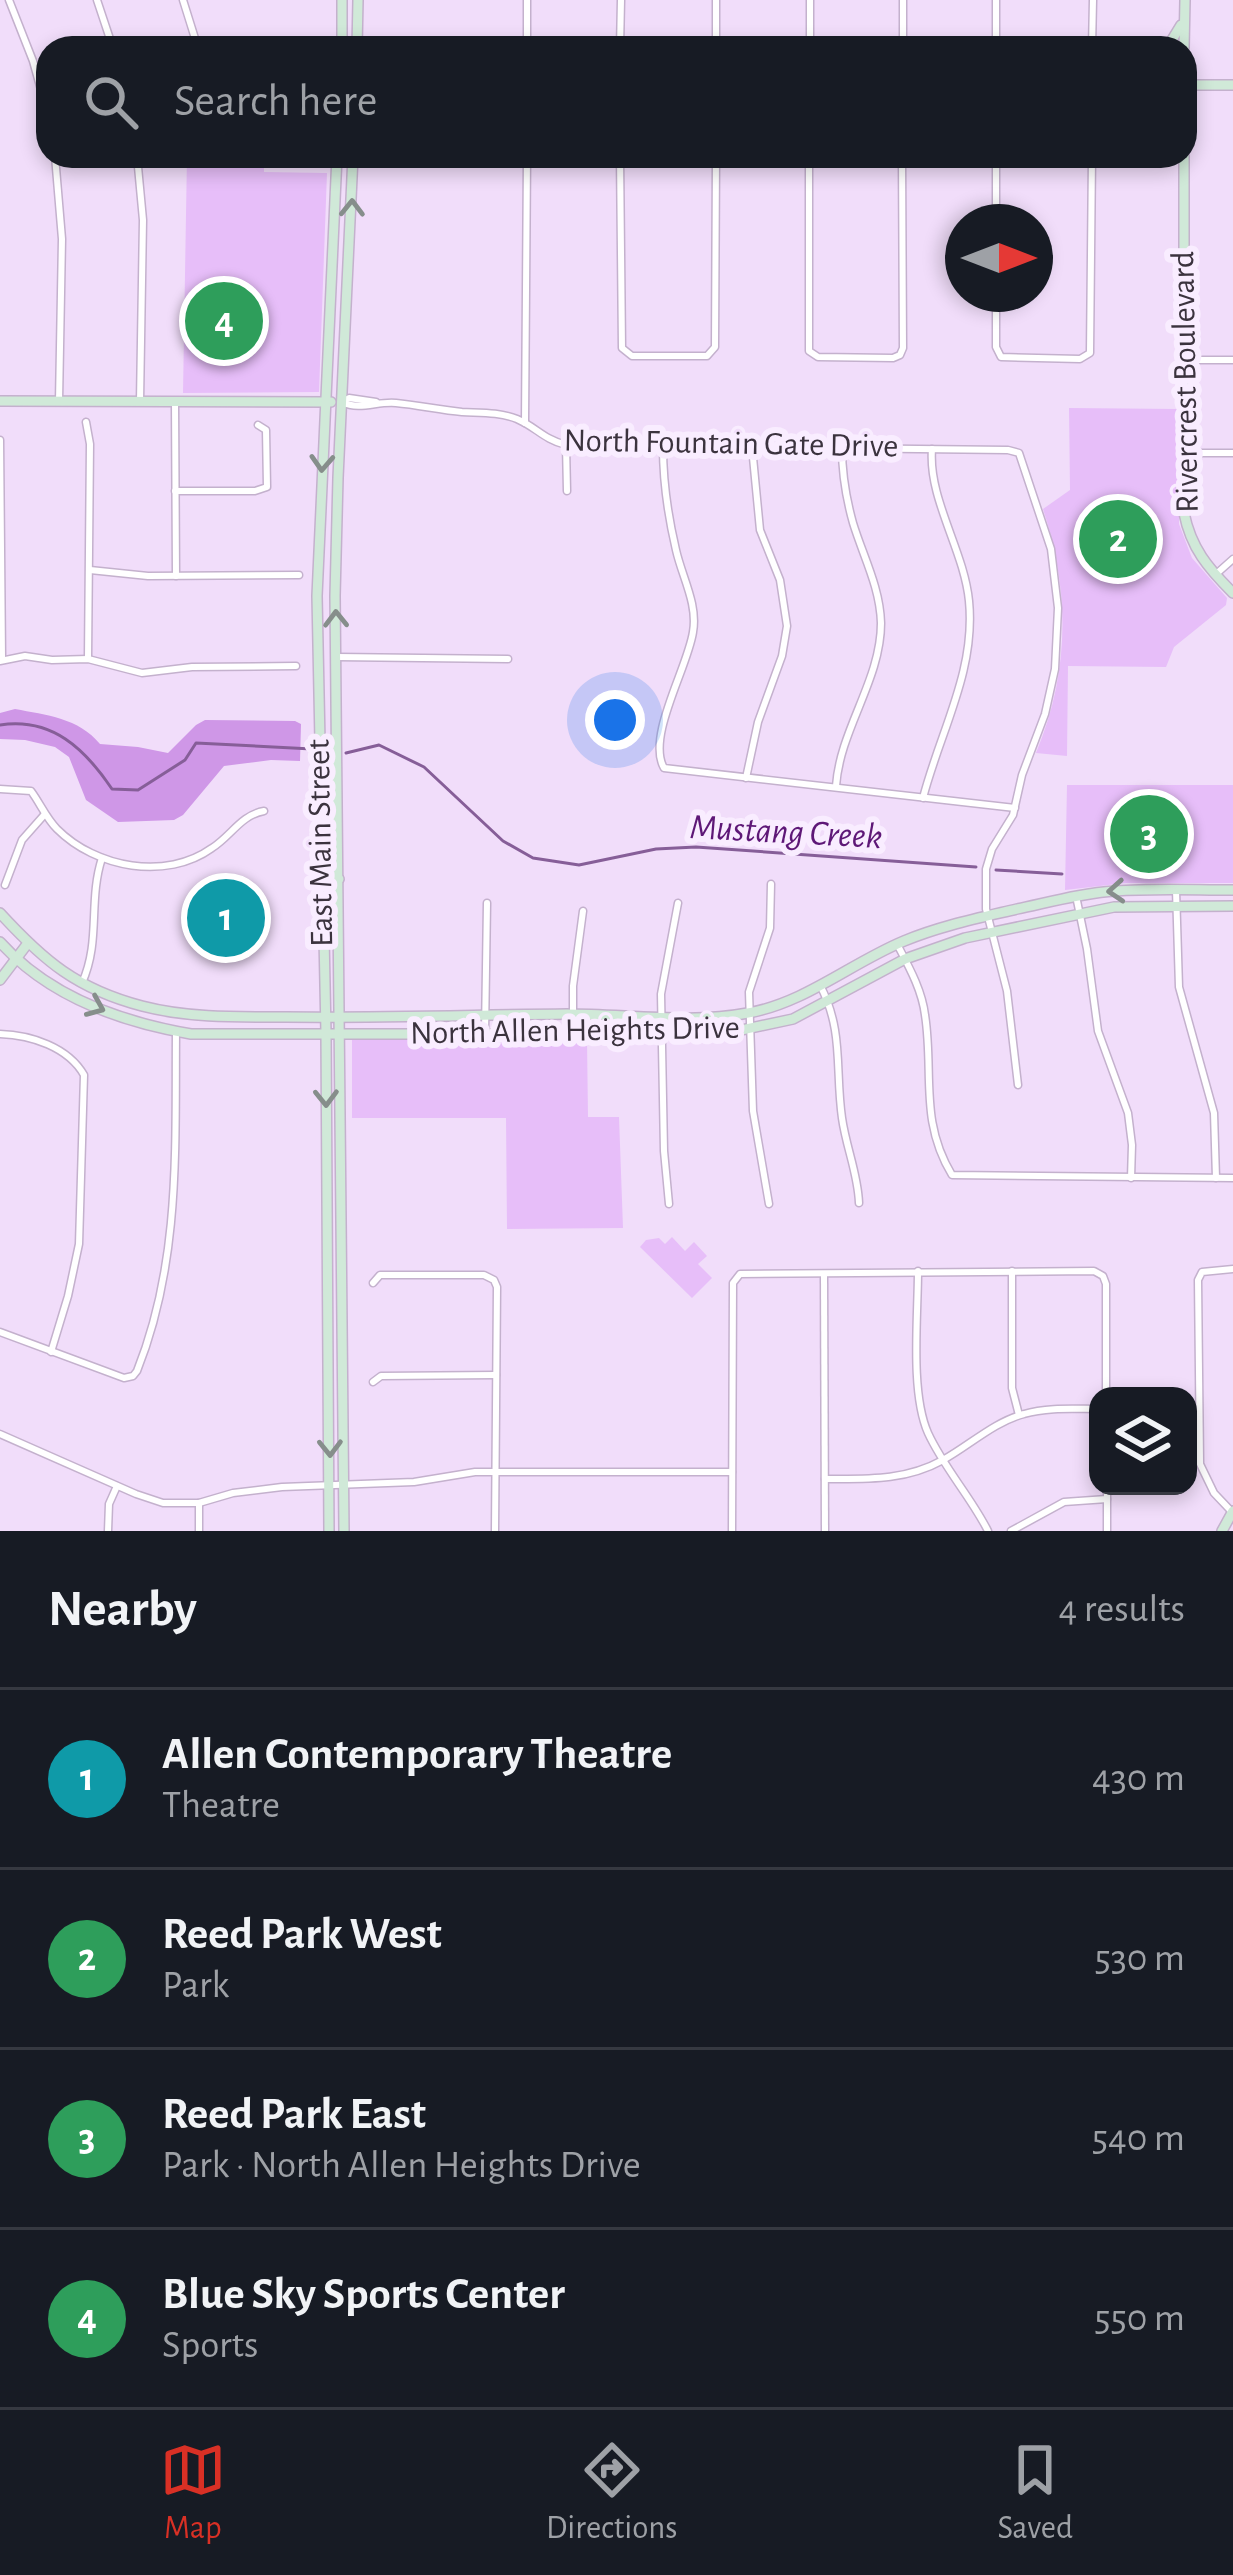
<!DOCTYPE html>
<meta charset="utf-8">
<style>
:root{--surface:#171b24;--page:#20242c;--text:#f1f3f6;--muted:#9ea1a6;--line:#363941;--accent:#d93025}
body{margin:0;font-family:"Alegreya Sans",sans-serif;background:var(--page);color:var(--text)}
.controls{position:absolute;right:36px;bottom:36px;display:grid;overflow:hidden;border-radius:24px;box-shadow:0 6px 18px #0003}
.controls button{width:108px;height:108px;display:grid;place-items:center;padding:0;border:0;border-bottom:3px solid var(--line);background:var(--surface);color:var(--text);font:60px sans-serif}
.compass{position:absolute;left:945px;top:204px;width:108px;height:108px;border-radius:50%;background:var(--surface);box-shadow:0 6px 18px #0003;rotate:90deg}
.you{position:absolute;left:615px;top:720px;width:42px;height:42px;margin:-30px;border:9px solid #fff;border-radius:50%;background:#1a73e8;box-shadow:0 0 0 18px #1a73e833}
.badge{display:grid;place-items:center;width:78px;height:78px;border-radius:50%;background:var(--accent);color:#fff;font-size:39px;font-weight:700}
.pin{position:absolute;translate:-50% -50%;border:6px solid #fff;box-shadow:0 3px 12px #0006}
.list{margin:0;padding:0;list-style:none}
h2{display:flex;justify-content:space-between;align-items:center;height:156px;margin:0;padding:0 48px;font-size:51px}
h2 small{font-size:39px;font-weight:400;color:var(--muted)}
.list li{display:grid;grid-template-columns:78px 1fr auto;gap:36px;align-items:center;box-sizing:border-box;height:180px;padding:0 48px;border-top:3px solid var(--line)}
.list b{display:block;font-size:45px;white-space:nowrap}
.list p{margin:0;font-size:39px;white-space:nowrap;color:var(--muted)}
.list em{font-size:39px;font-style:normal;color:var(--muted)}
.icon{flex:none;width:66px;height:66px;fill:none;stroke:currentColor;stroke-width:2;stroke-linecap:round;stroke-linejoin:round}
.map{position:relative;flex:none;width:1233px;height:1531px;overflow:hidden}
.search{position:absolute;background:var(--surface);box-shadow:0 6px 18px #0003;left:36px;right:36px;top:36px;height:132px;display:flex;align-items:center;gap:30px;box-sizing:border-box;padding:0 42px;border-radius:36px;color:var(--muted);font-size:45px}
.sheet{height:876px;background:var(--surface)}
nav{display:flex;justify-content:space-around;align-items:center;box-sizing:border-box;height:168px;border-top:3px solid var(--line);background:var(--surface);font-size:33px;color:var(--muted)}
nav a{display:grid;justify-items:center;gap:6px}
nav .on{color:var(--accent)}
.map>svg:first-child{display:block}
</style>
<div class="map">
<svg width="1233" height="1531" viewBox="0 0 1233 1531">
<rect width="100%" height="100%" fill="#f1ddfa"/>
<g fill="#e7bef9">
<polygon points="187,156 264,156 264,172 327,173 319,392 183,393"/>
<path d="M 1069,408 L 1178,409 L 1179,524 L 1192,558 L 1227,598 L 1226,605 L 1174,647 L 1166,667 L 1068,666 L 1067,756 L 1036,753 C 1070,672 1070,591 1043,509 L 1070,490 Z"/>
<polygon points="1067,785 1233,785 1233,883 1126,883 1065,890"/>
<polygon points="352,1040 587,1040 588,1117 619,1117 623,1228 507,1229 506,1118 352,1118"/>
<polygon points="672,1237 685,1251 694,1242 707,1256 698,1264 712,1278 692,1298 640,1247 646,1240 659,1238 665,1244"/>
</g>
<path fill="#cf97e7" d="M 15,709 C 46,715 79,718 100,744 L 138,747 L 168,753 L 196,725 L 205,720 L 295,721 L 301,724 L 300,761 L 271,760 L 224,766 L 183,815 L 174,820 L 118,822 L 86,800 L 69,757 L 55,747 L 25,740 L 0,739 L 0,713 Z"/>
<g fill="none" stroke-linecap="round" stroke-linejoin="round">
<g stroke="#865e98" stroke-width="3">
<path d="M 0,725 C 52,717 85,749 112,789 L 138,790 L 185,760 L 196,743 L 312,749"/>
<polyline points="346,753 379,745 424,767 503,841 533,858 579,865 656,849 696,847 976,867"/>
<polyline points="996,870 1062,874"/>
</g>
<defs>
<g id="street">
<polyline points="9,0 33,61 48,115"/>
<polyline points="97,0 113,48"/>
<polyline points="183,0 198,48"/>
<polyline points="527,0 527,48"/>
<polyline points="810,0 810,48"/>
<polyline points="620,48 621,0"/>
<polyline points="716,48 716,0"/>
<polyline points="903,48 903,0"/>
<polyline points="996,48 996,0"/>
<polyline points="1092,48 1093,0"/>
<polyline points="55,156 62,239 59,401"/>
<polyline points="137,156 143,220 140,401"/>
<polyline points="620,156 622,348 632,356 707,356 715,347 716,156"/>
<polyline points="809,156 809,351 818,357 893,358 900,355 903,348 902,156"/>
<polyline points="996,222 996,156"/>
<polyline points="996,294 996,347 1001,357 1080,359 1090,353 1092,156"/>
<polyline points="1184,360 1233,360"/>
<polyline points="175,401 176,576"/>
<path d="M 342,402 C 360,411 377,401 396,403 C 418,405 440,410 462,412 C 481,413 499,412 517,419 C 536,427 543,439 566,445 L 1008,450 L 1019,453 L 1051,549 L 1058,608 L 1055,669 L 1045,714 L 1022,775 L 1013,815 L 992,849 L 986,869 L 986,909 L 1007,991 L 1018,1085"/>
<polyline points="342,402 349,398 376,402"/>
<polyline points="86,422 90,444 88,658"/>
<polyline points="525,423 527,156"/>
<polyline points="0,440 2,658"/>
<polyline points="566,445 567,491"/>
<path d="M 663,447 C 663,482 668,516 676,550 C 682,577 698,604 693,632 C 688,667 646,737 664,768 L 1015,808"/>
<polyline points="1184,453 1233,453"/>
<polyline points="175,491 255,491 267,487 266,430 258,425"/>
<polyline points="90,570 148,576 299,575"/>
<polyline points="1215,575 1233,559"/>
<polyline points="337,657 508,659"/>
<polyline points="0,661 25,656 52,660 88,659 142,673 192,667 296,666"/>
<polyline points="746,778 758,722 782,656 787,626 780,580 760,530 752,447"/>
<path d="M 836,786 C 840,729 881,680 881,623 C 880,587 863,556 853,523 C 846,498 842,474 842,448"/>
<path d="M 0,789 L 31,791 C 40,803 46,818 57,829 C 96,868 166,881 212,848 C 231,836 241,815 264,811"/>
<path d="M 923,798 C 940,732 976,671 969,601 C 964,550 928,499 932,449"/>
<polyline points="5,885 22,840 45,814"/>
<polyline points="1176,890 1179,987 1214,1113 1216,1178"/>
<polyline points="1076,896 1087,949 1098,1031 1128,1113 1132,1145 1131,1178"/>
<path d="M 897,944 C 909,967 922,990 925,1015 C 934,1072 919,1121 952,1175 L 1233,1178"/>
<path d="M 82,983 C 101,941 88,901 102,858"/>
<path d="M 820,985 C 844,1031 835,1069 842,1118 C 846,1147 858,1174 859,1203"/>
<polyline points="485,1033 487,903"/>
<path d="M 0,1034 C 31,1035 68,1047 84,1075 L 79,1244 L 68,1296 L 51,1352"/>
<polyline points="573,1035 573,986 583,911"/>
<polyline points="669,1204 664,1151 661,994 678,903"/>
<polyline points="769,1204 753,1111 749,992 770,928 771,884"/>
<path d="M 918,1271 C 918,1317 910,1392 928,1433 C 944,1468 971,1497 988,1531"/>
<polyline points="1012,1271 1012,1388 1019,1415"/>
<polyline points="824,1275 825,1531"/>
<polyline points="373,1283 380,1275 484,1275 494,1280 497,1287 495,1531"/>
<path d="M 0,1332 L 124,1378 L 133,1376 L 137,1371 C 181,1261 175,1146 176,1031"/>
<polyline points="373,1382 381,1376 496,1375"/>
<polyline points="0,1434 136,1494 163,1503 199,1503 233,1493 282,1487 414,1482 475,1472 732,1472"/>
<path d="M 825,1479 C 867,1479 905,1481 943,1460 C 970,1445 994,1422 1024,1414 C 1047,1407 1074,1409 1098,1409"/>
<polyline points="1107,1486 1107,1531"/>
<polyline points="199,1503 199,1531"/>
<polyline points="1232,1512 1214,1493 1200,1464 1198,1280 1202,1272 1233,1269"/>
<polyline points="108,1531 109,1504 117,1486"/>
<polyline points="732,1531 733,1283 740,1274 1094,1271 1103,1276 1106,1284 1106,1396"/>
<polyline points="1011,1531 1064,1502 1107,1499"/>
</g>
<g id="secondary">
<polyline points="342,48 342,0"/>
<polyline points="357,48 358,0"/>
<polyline points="1167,48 1181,25"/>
<polyline points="1184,48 1185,0"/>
<polyline points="1185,85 1233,85"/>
<path d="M 1184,156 L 1184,513 C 1191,548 1208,568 1233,593"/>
<polyline points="0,401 331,402"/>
<polyline points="323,803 329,824 330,869 332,875 339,879"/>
<polyline points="322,878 332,886 333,931"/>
<path d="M 0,913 C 44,961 77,989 142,1006 C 188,1018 238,1017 286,1017 C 380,1018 473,1015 567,1014 C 626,1014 690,1024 748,1013 C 805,1003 851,963 904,941 C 940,926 979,918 1017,909 C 1050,902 1082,893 1115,891 C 1154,888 1194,890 1233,890"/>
<path d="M 0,942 C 49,997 121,1022 191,1034 L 723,1034 L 793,1019 L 905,959 L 965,938 L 1114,907 L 1233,906"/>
<polyline points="0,980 28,943"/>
<polyline points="329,1531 326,1033 317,596 337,156"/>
<polyline points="344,1531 335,596 338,478 353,156"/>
<polyline points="1222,1531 1233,1511"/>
</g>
</defs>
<use href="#street" stroke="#c4b1cd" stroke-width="9"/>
<use href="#secondary" stroke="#c4b1cd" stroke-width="12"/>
<use href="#street" stroke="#fff" stroke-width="6"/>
<use href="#secondary" stroke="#d0e9d8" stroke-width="9"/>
</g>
<defs><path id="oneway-chevron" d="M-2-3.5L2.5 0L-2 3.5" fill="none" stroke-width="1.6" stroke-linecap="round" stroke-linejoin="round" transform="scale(3)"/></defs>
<g stroke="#868e8b">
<use href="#oneway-chevron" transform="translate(352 208) rotate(-89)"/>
<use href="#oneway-chevron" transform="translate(322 463) rotate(93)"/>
<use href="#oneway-chevron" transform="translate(336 619) rotate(-91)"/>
<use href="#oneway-chevron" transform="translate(1116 891) rotate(176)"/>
<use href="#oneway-chevron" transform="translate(96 1007) rotate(23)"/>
<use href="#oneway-chevron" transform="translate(326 1098) rotate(89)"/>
<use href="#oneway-chevron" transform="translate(330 1448) rotate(89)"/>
</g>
<g text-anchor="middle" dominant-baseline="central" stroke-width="12" stroke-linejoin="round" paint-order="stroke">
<g font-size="33" fill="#3b333e" stroke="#f9edff">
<text transform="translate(1186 382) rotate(-91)">Rivercrest Boulevard</text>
<text transform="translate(731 444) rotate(1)">North Fountain Gate Drive</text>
<text transform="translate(321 843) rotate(-91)">East Main Street</text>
<text transform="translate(575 1031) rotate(-1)">North Allen Heights Drive</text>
</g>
<g font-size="36" font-style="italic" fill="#5e1877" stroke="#f9edff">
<text transform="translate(786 832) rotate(3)">Mustang Creek</text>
</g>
</g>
</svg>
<div class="controls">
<button><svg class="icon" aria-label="layers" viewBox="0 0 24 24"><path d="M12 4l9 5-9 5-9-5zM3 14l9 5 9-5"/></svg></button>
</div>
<svg class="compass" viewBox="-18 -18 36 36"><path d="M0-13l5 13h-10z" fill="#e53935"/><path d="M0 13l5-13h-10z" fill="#9ea1a6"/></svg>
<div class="you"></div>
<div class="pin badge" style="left:226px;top:918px;background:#0f9aa8">1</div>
<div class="pin badge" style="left:1118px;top:539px;background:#2e9e5b">2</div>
<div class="pin badge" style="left:1149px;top:834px;background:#2e9e5b">3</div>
<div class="pin badge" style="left:224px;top:321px;background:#2e9e5b">4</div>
<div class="search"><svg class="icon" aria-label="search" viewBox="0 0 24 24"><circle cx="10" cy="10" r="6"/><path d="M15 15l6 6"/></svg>Search here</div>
</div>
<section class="sheet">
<h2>Nearby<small>4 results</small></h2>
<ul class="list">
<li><span class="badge" style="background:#0f9aa8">1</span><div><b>Allen Contemporary Theatre</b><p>Theatre</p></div><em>430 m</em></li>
<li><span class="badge" style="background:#2e9e5b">2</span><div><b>Reed Park West</b><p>Park</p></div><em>530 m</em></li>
<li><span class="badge" style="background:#2e9e5b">3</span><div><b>Reed Park East</b><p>Park · North Allen Heights Drive</p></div><em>540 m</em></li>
<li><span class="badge" style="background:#2e9e5b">4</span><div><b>Blue Sky Sports Center</b><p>Sports</p></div><em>550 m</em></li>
</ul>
</section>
<nav>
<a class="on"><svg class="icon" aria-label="map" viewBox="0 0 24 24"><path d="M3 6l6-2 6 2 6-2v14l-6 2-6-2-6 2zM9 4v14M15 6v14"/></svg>Map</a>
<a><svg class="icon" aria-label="directions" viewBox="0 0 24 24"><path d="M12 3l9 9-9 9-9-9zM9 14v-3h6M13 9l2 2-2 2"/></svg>Directions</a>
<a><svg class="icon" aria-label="saved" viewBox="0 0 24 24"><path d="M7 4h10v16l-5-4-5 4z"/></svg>Saved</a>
</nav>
